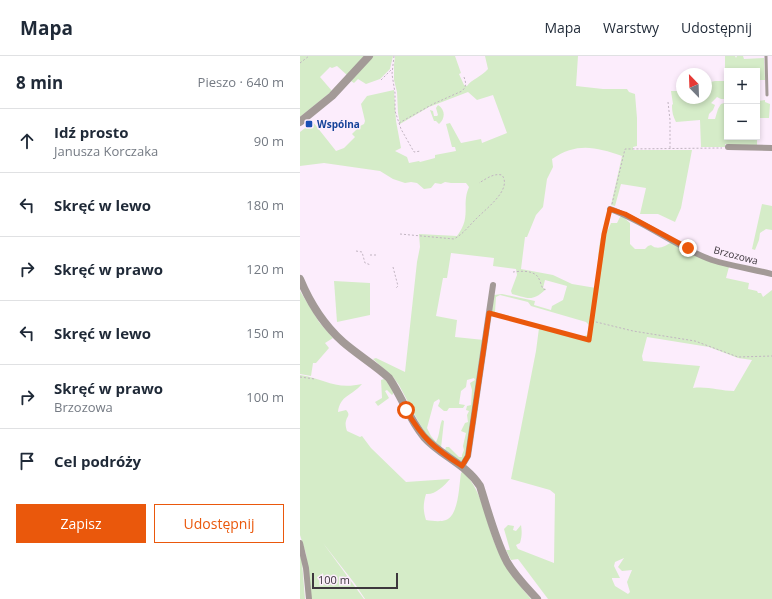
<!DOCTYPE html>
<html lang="pl">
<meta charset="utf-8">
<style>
:root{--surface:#fff;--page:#f6f6f7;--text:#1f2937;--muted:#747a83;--line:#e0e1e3;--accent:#ea580c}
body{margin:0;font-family:"Open Sans",sans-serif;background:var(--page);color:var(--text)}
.controls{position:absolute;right:12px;top:12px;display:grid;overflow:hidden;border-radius:0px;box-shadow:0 2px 6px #0003}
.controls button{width:36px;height:36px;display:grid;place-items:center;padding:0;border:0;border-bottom:1px solid var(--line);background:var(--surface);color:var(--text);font:20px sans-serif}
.compass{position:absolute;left:376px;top:12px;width:36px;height:36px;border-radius:50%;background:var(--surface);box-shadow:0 2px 6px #0003;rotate:337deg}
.scale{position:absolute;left:12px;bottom:10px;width:86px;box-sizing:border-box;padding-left:4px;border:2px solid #3d373d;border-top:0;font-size:11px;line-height:14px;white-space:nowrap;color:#3d373d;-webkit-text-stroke:3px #fcedfc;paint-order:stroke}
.stop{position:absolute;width:12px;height:12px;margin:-9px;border:3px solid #ea580c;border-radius:50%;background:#fff}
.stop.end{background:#ea580c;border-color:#fff;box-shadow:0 1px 4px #0008}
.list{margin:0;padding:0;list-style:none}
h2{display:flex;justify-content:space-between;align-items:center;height:52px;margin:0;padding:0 16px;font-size:17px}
h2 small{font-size:13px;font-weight:400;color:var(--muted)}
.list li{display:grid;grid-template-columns:26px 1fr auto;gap:12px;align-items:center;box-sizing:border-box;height:64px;padding:0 16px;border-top:1px solid var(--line)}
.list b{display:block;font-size:15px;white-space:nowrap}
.list p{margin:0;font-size:13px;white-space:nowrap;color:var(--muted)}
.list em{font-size:13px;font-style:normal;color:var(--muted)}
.actions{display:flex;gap:8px;padding:12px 16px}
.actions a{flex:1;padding:9px 0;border:1px solid var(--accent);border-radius:0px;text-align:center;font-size:14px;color:var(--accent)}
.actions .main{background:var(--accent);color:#fff}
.icon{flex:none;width:22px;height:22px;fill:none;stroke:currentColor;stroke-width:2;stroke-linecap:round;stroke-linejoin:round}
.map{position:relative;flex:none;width:472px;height:543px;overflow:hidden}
header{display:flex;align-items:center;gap:24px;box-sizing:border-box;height:56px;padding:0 20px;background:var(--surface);border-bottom:1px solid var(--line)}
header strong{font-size:19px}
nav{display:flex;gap:22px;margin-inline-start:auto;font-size:14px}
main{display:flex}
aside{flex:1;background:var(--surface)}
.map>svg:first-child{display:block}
</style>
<header>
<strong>Mapa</strong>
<nav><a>Mapa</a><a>Warstwy</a><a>Udostępnij</a></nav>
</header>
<main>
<aside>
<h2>8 min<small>Pieszo · 640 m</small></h2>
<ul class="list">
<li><svg class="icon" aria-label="ahead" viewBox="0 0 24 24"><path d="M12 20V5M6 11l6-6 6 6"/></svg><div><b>Idź prosto</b><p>Janusza Korczaka</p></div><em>90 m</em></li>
<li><svg class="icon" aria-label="left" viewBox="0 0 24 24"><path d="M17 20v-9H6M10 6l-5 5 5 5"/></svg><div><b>Skręć w lewo</b></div><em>180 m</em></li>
<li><svg class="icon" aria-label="right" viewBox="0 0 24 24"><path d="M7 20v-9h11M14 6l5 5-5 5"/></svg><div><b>Skręć w prawo</b></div><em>120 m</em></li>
<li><svg class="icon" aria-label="left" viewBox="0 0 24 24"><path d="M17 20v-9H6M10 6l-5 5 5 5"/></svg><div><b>Skręć w lewo</b></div><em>150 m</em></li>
<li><svg class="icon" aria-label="right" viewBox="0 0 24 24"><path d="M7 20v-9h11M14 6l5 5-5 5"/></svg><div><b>Skręć w prawo</b><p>Brzozowa</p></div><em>100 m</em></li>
<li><svg class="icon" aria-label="arrive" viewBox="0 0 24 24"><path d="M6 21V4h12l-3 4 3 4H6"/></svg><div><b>Cel podróży</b></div></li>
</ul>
<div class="actions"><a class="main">Zapisz</a><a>Udostępnij</a></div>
</aside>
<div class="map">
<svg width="472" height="543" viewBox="0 0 472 543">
<rect width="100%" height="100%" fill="#fcedfc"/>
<g fill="#d5ecc8" fill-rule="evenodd">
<polygon points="0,0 64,0 47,19 37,10 32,12 30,11 20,21 32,35 0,61"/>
<polygon points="73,0 93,0 90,13 80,23 66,28 58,23 54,27 51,25"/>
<path d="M 95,0 L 155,0 L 161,17 L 159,18 L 164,29 L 167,30 C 172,23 181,21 188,13 L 185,0 L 278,0 L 276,30 L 303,33 L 327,33 L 329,36 L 335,38 L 337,62 L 337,90 L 333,91 L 333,94 L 392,94 L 381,152 L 375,166 L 358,158 L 340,158 L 346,132 L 321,128 L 315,150 L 311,149 L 322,100 C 296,91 277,86 252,103 L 253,111 L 247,123 L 243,151 L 236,159 L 227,181 L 225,181 L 221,213 L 253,219 L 272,228 L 296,232 C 298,215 297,194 302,177 L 308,174 L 311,167 L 317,167 L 320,161 L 322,160 L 330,167 L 330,188 L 335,193 L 345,193 L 348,190 L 351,189 C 358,195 365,190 372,186 L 429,211 L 426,222 L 449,227 L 448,233 L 457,235 L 458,237 L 461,237 L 463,241 L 472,234 L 472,543 L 248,543 L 218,503 L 211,504 L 206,494 L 210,494 L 204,473 L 208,469 L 214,470 L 213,474 L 216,475 L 221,469 C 222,476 222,480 220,487 L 216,489 L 218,493 L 254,507 L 255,438 L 250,434 L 211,423 L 236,295 L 239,272 L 194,259 L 191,261 L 194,239 L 202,238 L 235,245 L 234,249 L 251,254 L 252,250 L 263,244 L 267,230 L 245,224 L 243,232 L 246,233 L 245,234 C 232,246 228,242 212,238 L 211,235 L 217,219 L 216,213 L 193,210 L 194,202 L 151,197 L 147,222 L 143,222 L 136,260 L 157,264 L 155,281 L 184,284 L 167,401 L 162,406 L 160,405 L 145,394 L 146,391 L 149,391 L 159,401 L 162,401 L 162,399 L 164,394 L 163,390 L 166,377 L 161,375 L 165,367 L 168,366 L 167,359 L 169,355 L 166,354 L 167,350 L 171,349 L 172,334 L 170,327 L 175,324 L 174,322 L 167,324 L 166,331 L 161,335 L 159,348 L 165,349 L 163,352 L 149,352 L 147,355 L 144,355 L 138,350 L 140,345 L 139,343 L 134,346 L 127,372 L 131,380 L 136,386 C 140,379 139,371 142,364 L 144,365 L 141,392 L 129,383 L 118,365 L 99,329 L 93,321 L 73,303 L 76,302 L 105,316 L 117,206 L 120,191 L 119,178 L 157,180 C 172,161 161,149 169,131 L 166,127 L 151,127 L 145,126 L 141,128 L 135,127 L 131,132 L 124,133 L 117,127 L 111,126 L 105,127 L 93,123 L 80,115 L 24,107 L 0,110 L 0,76 L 13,66 L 36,95 L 44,92 L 55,81 L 52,78 L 60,70 L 64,68 L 65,65 L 61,48 L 67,40 L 94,34 L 96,65 L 101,92 L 95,95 L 107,101 L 109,107 L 119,105 L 120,106 L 135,102 L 135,99 L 156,95 L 155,91 L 152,91 L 146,68 L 150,67 L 161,87 L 181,83 L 182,87 L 207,77 L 193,39 L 177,44 L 168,36 L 129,51 L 100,68 L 98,57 L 97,36 L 94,24 L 94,9 ZM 200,239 L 228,246 L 231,250 L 286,266 L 289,269 L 287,279 L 281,281 L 195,256 L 196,241 ZM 347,281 L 409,291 L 438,302 L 452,304 L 434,335 C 420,335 407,330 393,332 L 400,310 L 343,305 L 342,300 ZM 324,502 L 318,511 L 322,515 L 332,514 L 327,526 L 330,536 L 328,538 L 315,530 L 312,523 L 312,522 L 320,522 L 314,510 L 315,506 Z"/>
<polygon points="425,0 435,0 436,2 437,0 443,0 444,3 464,2 465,24 457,24 457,15 427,15 427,24 425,24"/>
<path d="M 415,25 L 425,25 L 425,43 L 421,43 L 417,41 L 411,47 L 415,49 L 413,54 L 409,58 L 408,63 L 415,63 L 418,53 L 421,48 L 427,46 L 427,63 L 426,64 L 426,82 L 457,82 L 457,90 L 431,90 L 425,88 L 425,91 L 401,91 L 400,64 L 376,66 C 373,60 372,56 372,49 L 373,48 L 371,35 L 382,35 L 382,42 L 406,42 L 406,27 Z"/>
<polygon points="465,44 465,46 470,48 469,62 457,62 457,45"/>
<path d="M 138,49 C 146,54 145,63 139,68 L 136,65 L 134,65 L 130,54 L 133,55 L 134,60 L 137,60 L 138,59 L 136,52 Z"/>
<polygon points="462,148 472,150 472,174 466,173 460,177 459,184 455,194 452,193"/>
<polygon points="34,225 70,227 70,259 37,266"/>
<polygon points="0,235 19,266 33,282 25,287 29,292 16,307 13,307 11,320 0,318"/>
<path d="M 0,319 C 25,323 35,334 62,328 C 52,340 40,339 38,356 L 46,354 C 51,359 47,360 46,365 C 45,368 46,372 47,375 L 60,381 L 62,380 L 71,392 L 106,426 L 150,423 C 144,430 135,439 126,438 C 123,448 123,454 126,464 C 133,465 140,466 146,464 C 159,459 159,429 161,417 L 163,415 C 184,437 185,466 197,493 C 206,513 217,527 231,543 L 65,543 L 55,528 L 23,487 L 64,543 L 11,543 L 6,498 L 0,479 Z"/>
<path d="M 84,323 C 88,326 94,333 93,338 L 92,339 L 87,334 L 85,335 L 89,342 L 78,350 L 75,346 L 82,342 L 81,324 Z"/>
<polygon points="0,498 2,506 5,543 0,543"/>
</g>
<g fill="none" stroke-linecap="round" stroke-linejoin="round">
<g stroke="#c1b4c1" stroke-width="1" stroke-dasharray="2 2" stroke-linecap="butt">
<polyline points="94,0 92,18 95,37 95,55 101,73 114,96 121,95"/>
<polyline points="0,7 9,0"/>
<polyline points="81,24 91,14"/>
<polyline points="368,46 370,64 370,92"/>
<path d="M 99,67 L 133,48 L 162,35 C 167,30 166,27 164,21"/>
<polyline points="312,148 325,93 422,92"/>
<path d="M 100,178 L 154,183 C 163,178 168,171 175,164 C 184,154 213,134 202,119 C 193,117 186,123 179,127"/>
<polyline points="56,195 62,196 65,207 71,209"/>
<polyline points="70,199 76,199"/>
<polyline points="93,211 98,230 95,233"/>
<path d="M 213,216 C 220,215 233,214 238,221 C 240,224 241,229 243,233 L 247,234"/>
<polyline points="195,259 289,284 304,178 309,158"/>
<polyline points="292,265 333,275 395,285 438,301 472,300"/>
<polyline points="0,321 15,323"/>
</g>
<polyline stroke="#a39a97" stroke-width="3" points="466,0 467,39"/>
<g stroke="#a39a97" stroke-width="6">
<polyline points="428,91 472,92"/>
<path d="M 310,153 C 346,166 376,191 412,204 C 431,210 452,213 472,218"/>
<polyline points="162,410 168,400 193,229"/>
<polyline points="0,487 6,512 9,543"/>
</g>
<g stroke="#a39a97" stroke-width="8">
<polyline points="0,66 32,40 69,0"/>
<path d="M 0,223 C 10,247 24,269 43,286 C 58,299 75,309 89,322 C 102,341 109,363 124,381 C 141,400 166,408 180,430 C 188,455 195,483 207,506 C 215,520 227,532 237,543"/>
</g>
</g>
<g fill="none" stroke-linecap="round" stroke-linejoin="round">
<path stroke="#ea580c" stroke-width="5" d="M 106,354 C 123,383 134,392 162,410 L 168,400 L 189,257 L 289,284 L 304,178 L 310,153 L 325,158 L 388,192"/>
</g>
<rect fill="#1a4fb4" stroke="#fcedfc" stroke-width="1.5" x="5" y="64" width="8" height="8" rx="2"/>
<g text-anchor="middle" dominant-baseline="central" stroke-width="3" stroke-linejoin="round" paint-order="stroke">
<g font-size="10" font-weight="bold" fill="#164399" stroke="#fcedfc" text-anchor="start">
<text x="17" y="68">Wspólna</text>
</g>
<g font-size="10" fill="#3d373d" stroke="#fcedfc">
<text transform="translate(436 199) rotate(15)">Brzozowa</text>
</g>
</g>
</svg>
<div class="controls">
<button>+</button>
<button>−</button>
</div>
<svg class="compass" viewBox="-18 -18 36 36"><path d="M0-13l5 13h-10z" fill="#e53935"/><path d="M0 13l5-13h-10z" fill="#747a83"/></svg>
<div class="scale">100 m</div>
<div class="stop" style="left:106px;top:354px"></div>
<div class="stop end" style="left:388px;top:192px"></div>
</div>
</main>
